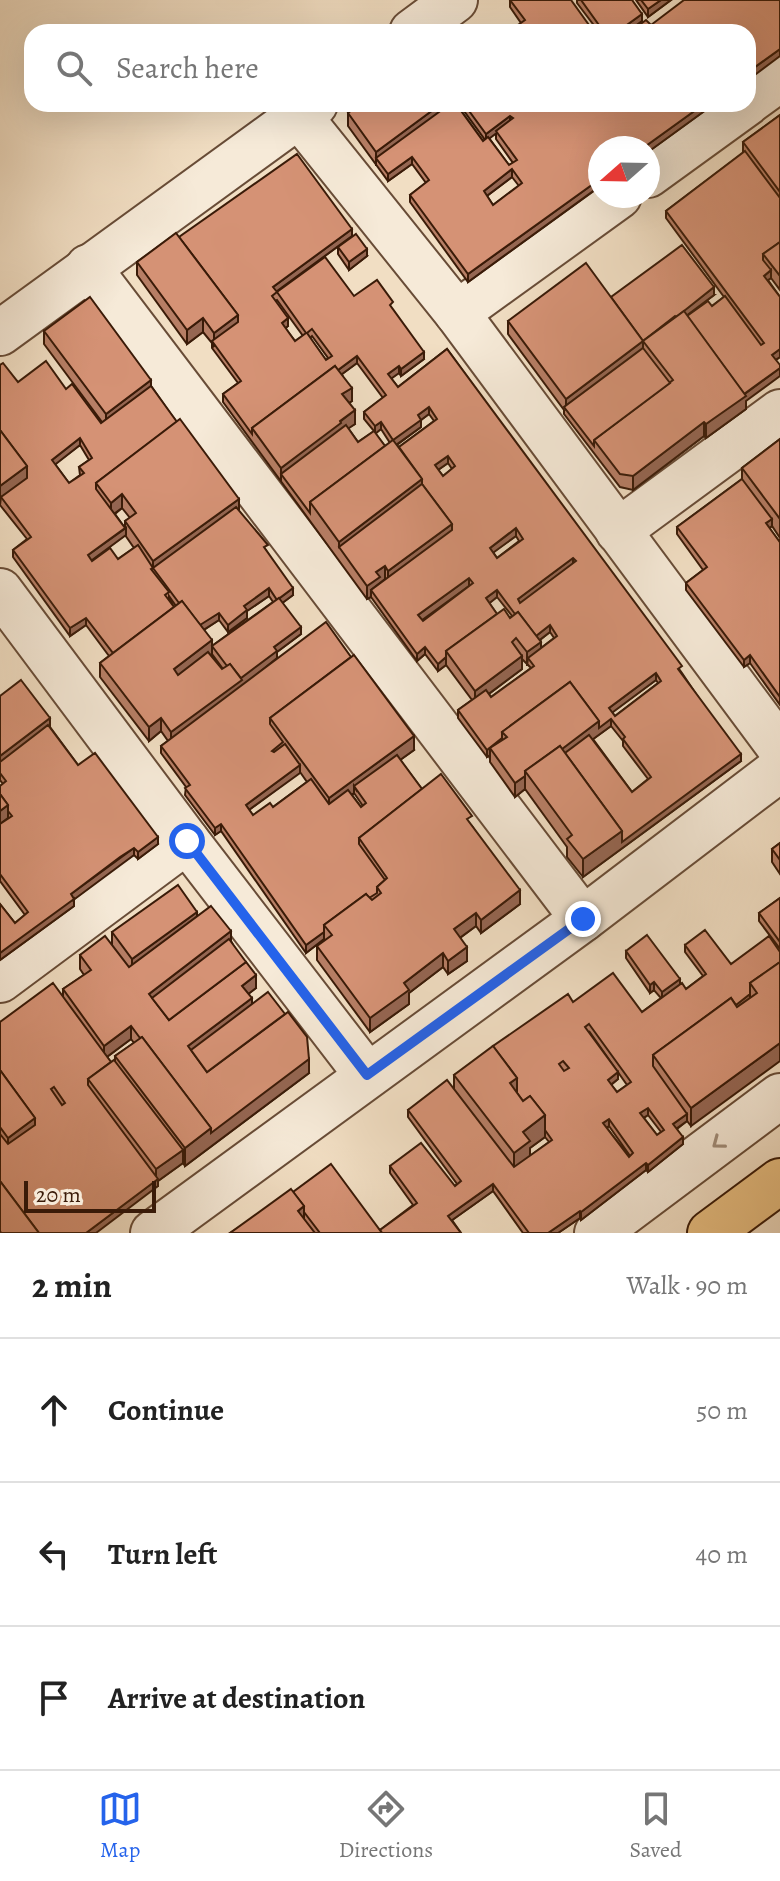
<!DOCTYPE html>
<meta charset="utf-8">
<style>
:root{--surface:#fff;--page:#f6f6f6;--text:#222;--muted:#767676;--line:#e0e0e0;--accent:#2563eb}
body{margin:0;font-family:Alegreya,serif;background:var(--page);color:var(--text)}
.compass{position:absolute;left:588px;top:136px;width:72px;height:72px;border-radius:50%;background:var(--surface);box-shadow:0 8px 32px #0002;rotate:250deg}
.scale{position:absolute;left:24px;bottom:20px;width:132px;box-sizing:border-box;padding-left:8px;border:4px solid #3a1b08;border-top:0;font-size:22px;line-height:28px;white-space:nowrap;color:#3a1b08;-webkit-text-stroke:6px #f6ead8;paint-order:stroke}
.stop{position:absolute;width:24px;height:24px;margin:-18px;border:6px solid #2563eb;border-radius:50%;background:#fff}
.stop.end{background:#2563eb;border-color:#fff;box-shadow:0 2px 8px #0008}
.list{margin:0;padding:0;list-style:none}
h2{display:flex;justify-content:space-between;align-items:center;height:104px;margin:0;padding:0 32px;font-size:34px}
h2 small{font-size:26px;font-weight:400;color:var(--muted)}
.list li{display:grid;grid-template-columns:52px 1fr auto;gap:24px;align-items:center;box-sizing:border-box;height:144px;padding:0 32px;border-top:2px solid var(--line)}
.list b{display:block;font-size:30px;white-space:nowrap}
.list em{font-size:26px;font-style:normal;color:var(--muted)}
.icon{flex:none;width:44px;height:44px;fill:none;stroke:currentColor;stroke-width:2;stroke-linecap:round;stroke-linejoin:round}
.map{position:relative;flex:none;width:780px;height:1233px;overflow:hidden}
.search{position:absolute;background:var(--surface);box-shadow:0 8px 32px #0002;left:24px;right:24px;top:24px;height:88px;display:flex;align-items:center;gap:20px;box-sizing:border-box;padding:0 28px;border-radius:24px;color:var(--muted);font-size:30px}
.sheet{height:536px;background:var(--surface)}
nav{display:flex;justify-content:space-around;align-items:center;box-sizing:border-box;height:112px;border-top:2px solid var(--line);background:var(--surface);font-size:22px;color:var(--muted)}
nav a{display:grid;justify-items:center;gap:4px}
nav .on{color:var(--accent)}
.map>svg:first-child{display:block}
</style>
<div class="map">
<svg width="780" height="1233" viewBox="0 0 780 1233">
<rect width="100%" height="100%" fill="#f1dec3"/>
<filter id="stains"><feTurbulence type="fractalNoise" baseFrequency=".0025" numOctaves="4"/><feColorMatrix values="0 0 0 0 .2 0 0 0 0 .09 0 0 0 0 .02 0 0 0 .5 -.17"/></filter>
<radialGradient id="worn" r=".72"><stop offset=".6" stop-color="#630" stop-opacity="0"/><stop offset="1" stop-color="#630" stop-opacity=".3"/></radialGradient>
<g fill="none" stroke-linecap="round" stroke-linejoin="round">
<defs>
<g id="minor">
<polyline points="412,32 455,0"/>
<polyline points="748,102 780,79"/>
<polyline points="299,116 457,313 780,748"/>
<polyline points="648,175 746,104"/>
<polyline points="88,267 583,919"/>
<polyline points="457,313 619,196"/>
<polyline points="0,333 315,104"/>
<polyline points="618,531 780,412"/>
<polyline points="0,591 187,841 367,1075"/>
<polyline points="0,980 187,841"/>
<polyline points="153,1233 583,919 780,769"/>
<polyline points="597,1233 780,1096"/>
</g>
<polyline id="major" points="710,1233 780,1181"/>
</defs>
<use href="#minor" stroke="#684c37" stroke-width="48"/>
<use href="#major" stroke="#3a1b08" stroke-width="48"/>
<use href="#minor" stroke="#f6ead8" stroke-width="44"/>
<use href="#major" stroke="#e8bf82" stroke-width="44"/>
</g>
<g fill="#b77e65" stroke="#3a1b08" stroke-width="2" fill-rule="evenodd">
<polygon points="510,0 594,32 521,23 510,7"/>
<polygon points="577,0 632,0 642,21 627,32 599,32 577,3"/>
<polygon points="636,0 671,0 648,17"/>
<path d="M 458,104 L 457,105 L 483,141 L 485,140 L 459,104 L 529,104 L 527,106 L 528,108 L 533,104 L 714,104 L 468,282 L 410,202 L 410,195 L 426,183 L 412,164 L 388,181 L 348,126 L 348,113 ZM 496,133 L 496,139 L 513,163 L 509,165 L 489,138 ZM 512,177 L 519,186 L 493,205 L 487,196 Z"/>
<polygon points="780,115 780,290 771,278 768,280 780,297 780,357 776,360 746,401 746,409 706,438 704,436 633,490 620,487 564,414 564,410 508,334 508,321 611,297 714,295 687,315 712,306 724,297 666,218 666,211 743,153 743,142"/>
<path d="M 352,236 L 276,292 L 354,296 L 393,310 L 424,359 L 401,376 L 399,373 L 391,378 L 398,387 L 447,349 L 682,673 L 741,761 L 583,877 L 567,857 L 567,847 L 525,789 L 515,797 L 490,762 L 490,755 L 487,757 L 458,718 L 458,710 L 472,700 L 446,665 L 438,671 L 425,654 L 417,661 L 371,597 L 367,599 L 223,402 L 223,394 L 238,383 L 212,348 L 212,343 L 203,332 L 187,344 L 137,275 L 137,262 L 179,237 ZM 277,300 L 303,336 L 295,341 L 285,328 L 288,326 L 275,301 ZM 312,336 L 328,358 L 326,360 L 310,338 ZM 357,363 L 383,398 L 364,412 L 364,419 L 374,431 L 358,442 L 348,428 L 355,424 L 349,403 L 352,401 L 342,374 ZM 429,414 L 434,421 L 399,447 L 397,445 L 421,427 L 421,420 ZM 381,429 L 390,443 L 385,446 L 375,433 ZM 448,463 L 452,469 L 443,476 L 438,470 ZM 516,536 L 519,541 L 497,558 L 493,552 ZM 469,586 L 470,586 L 422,620 ZM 497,597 L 512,616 L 510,618 L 497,614 L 489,603 ZM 550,632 L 554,638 L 541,648 L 540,640 ZM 522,659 L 531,668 L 491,697 L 489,694 L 522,669 ZM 656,680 L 658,683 L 615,716 L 612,712 ZM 611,726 L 623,741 L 623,746 L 648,779 L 632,792 L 593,739 Z"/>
<polygon points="338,247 367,256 349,270 338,254"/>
<path d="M 44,331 L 151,386 L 267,552 L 293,595 L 282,603 L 301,634 L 277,652 L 277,658 L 414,750 L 400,760 L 422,789 L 472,826 L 520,904 L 481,933 L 476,926 L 460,938 L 467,961 L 448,974 L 443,967 L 409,993 L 409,1004 L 370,1032 L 317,960 L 317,946 L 325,940 L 324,939 L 306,953 L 221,831 L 215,835 L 185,795 L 186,787 L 161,753 L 161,746 L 168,741 L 161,731 L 149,741 L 100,677 L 100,663 L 109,656 L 86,625 L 70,636 L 13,557 L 13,550 L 27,539 L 0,505 L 0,365 L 18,382 L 66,389 L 102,422 L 44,344 ZM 80,445 L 89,460 L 79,467 L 80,475 L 69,483 L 55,464 ZM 122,508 L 130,518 L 125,521 L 125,528 L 115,514 ZM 125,535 L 134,548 L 118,559 L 92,560 ZM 169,596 L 176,606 L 174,607 L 169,599 ZM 269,596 L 273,602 L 212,646 L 204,630 L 219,620 L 228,632 L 247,618 L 247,611 ZM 212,654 L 223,669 L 222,669 L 211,655 ZM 300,772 L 307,782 L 273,807 L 253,815 L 249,810 ZM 354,793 L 363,806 L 361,807 L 352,795 Z"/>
<polygon points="780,439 780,538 772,526 769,528 779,541 780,540 780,705 750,663 744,667 686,590 686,583 703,570 677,534 677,527 742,479 742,468"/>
<polygon points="0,696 50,727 78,765 158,844 138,859 134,855 120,864 74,899 74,906 0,960 0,904 15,923 25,915 0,881 0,786 3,784 0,780"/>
<polygon points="780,843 780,874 772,862 772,849"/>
<polygon points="780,898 780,949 759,921 759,913"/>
<path d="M 197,916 L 231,941 L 256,988 L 248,994 L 252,1004 L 309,1073 L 185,1166 L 183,1163 L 158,1181 L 158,1186 L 0,1233 L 0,1022 L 63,997 L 63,989 L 84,975 L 80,969 L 80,955 L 112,946 L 112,932 ZM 131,1039 L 134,1043 L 115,1056 L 115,1061 L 111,1062 L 107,1057 Z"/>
<path d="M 685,945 L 731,964 L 780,952 L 691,1126 L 687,1121 L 677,1129 L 683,1144 L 648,1172 L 646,1170 L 581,1220 L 580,1218 L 558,1233 L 523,1233 L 493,1191 L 452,1220 L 461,1233 L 230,1233 L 293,1192 L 380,1230 L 413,1205 L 390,1173 L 390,1166 L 455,1186 L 457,1184 L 408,1117 L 408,1110 L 454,1090 L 454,1075 L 573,1002 L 642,1012 L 661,998 L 654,990 L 650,993 L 626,958 L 626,951 L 686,989 L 703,976 L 685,952 ZM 589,1031 L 627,1085 L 617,1092 L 611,1085 L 618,1079 ZM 648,1115 L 661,1132 L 657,1135 L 644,1118 ZM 609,1126 L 630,1156 L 629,1157 L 607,1128 ZM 545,1137 L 549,1142 L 530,1156 L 530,1148 Z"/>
</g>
<g fill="#956652" stroke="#3a1b08" stroke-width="2">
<polygon points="661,0 671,0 648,17 648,9"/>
<polygon points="642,14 642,21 627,32 617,32"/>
<polygon points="780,49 780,56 748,80 748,72"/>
<polygon points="441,104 458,104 380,163 376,158 376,166 376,152"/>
<polygon points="704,104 714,104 648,152 648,148 643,148"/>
<polygon points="510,116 510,123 486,141 486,134"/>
<polygon points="412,157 412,164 388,181 388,174"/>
<polygon points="512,169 512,177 484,198 484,191"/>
<polygon points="600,179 600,186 468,282 468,274"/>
<polygon points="352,229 352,236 273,294 273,287"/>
<polygon points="367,249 367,256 349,270 349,262"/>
<polygon points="771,270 771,278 764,283 764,276"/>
<polygon points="714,287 714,295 678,322 678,315"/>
<polygon points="238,315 238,329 214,346 214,333"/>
<polygon points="203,318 203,332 187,344 187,330"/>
<polygon points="288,318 288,326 282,331 282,323"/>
<polygon points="643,341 643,355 566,409 566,399"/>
<polygon points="780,349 780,357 772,362 772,355"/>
<polygon points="424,352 424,359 401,376 401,369"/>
<polygon points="357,356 357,363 258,436 255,432"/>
<polygon points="399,366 399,373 388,381 388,374"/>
<polygon points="780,368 780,376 746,401 746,409 706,438 706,424 742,396"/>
<polygon points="151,380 151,393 106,427 106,414"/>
<polygon points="352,388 352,401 342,407 342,394"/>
<polygon points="429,407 429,414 421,420 421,427 393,447 393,440 418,415"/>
<polygon points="355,410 355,424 281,474 281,481 281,468"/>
<polygon points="381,422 381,429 375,434 375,426"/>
<polygon points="704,422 704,436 633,490 633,476"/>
<polygon points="80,438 80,445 52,467 52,460"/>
<polygon points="448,456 448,463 435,472 435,465"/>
<polygon points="27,466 27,485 1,497 0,505 0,486"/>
<polygon points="422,479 422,498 339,547 339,542"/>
<polygon points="122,494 122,508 111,516 111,503"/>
<polygon points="239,499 239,512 153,568 153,561"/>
<polygon points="772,519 772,526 766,531 766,523"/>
<polygon points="452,524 452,538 388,584 388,571"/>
<polygon points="126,528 126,535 88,563 88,555"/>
<polygon points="516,528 516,536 490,555 490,548"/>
<polygon points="573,558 573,566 518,607 518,599"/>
<polygon points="385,566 385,579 371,590 371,597 367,599 367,586 376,572"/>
<polygon points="469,578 469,586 418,623 418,615"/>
<polygon points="269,588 269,596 247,611 247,618 228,632 228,625 244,606"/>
<polygon points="293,588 293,595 277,607 277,600"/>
<polygon points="497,590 497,597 486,606 486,598"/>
<polygon points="219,613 219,620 197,634 197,626"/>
<polygon points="86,618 86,625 70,636 70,628"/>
<polygon points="550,625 550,632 533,645 533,638"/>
<polygon points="301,627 301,634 277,652 277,658 171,745 171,732 237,680 274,647"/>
<polygon points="212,640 212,654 174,682 174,669"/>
<polygon points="541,642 541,655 528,658 527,666 527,652"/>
<polygon points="425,647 425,654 417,661 417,654"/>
<polygon points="750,655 750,663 744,667 744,660"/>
<polygon points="522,656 522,669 475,704 475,691"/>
<polygon points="446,657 446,665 438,671 438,664"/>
<polygon points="656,673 656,680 609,715 609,708"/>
<polygon points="50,718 50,732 0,769 0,756"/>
<polygon points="161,718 161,731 149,741 149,727"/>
<polygon points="611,719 611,726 563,761 527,774 599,721"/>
<polygon points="414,736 414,750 357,791 354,786 354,793 329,811 329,798"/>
<polygon points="502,738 502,745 490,748 490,755 487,757 487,750"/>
<polygon points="741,754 741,761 583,877 583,859 622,831"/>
<polygon points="300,765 300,773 246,812 246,805"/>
<polygon points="525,776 525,789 515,797 515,783"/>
<polygon points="8,805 8,818 0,824 0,811"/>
<polygon points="221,824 221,831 215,835 215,828"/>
<polygon points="158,837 158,844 138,859 138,852"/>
<polygon points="134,848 134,855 72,901 74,899 74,906 0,960 0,953 71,894"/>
<polygon points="520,890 520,904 481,933 481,920"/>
<polygon points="197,912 197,930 132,978 132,959"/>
<polygon points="476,913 476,926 454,942 454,929"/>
<polygon points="231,931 231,945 153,1005 149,994"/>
<polygon points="324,932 324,939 306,953 306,945"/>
<polygon points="467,947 467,961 448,974 448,961"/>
<polygon points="443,953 443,967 409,993 409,1004 370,1032 370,1018 404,983"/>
<polygon points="256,975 256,988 242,999 242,986"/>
<polygon points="680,979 680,986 662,1000 662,992"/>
<polygon points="654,982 654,990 650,993 650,985"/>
<polygon points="750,994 750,1001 658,1062"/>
<polygon points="252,998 252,1012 188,1053 188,1046"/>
<polygon points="131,1026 131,1039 104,1059 104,1046"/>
<polygon points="780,1043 780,1061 691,1126 691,1108"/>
<polygon points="309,1059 309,1073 185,1166 185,1148 211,1128"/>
<polygon points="618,1072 618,1079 608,1087 608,1080"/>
<polygon points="517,1078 517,1100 510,1083"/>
<polygon points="648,1108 648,1115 640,1120 640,1113"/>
<polygon points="687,1114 687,1121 673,1131 673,1124"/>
<polygon points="545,1115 545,1137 530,1148 530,1163 514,1175 514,1153 523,1132"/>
<polygon points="35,1118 35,1132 8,1152 8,1138"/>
<polygon points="609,1119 609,1126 603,1130 603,1123"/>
<polygon points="683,1137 683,1144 648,1172 648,1165"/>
<polygon points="183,1150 183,1163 158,1181 158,1186 96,1233 86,1233 156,1180 156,1169"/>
<polygon points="646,1163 646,1170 581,1220 581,1212"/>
<polygon points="493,1184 493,1191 448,1223 448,1216"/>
<polygon points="304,1206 304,1225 298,1211"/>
<polygon points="580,1211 580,1218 558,1233 548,1233"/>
</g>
<g fill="#d59275" stroke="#3a1b08" stroke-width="2" fill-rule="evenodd">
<polygon points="510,0 571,0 594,32 508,32 525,20"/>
<polygon points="581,0 632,0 642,14 617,32 604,32"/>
<polygon points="641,0 661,0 648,9"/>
<polygon points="684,0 780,0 780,49 748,72 748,32 630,32 646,20 651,25"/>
<polygon points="360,104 441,104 376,152 348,113"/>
<path d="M 450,104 L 456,104 L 483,141 L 488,137 L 509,165 L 517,160 L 496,131 L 513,118 L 510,116 L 486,134 L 464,104 L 525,104 L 528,108 L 533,104 L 704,104 L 643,148 L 600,148 L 600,179 L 468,274 L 410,195 L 429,180 L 412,157 L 388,174 L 376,158 ZM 512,169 L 522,183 L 493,205 L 484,191 Z"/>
<polygon points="780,115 780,192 743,142"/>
<polygon points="745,151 780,198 780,242 763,254 763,260 771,270 764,276 780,297 780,349 772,355 780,365 780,368 744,394 687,316 708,301 712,306 725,296 761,345 764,343 666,211"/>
<path d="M 297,154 L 352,229 L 273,287 L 277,292 L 325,257 L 354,296 L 377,280 L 393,302 L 390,305 L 424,352 L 401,369 L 399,366 L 388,374 L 398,387 L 447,349 L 682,666 L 678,669 L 741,754 L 622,842 L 622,831 L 565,753 L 589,735 L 632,792 L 651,777 L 623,739 L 625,737 L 611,719 L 599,728 L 599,721 L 570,682 L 502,732 L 502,738 L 487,750 L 458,710 L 486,690 L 491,697 L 534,666 L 528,658 L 557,636 L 550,625 L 536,636 L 518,612 L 515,614 L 497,590 L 486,598 L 497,614 L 446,651 L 446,657 L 438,664 L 425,647 L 417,654 L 371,590 L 452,530 L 452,524 L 422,484 L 422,479 L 399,447 L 437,419 L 429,407 L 418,415 L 421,420 L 393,440 L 381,422 L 375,426 L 364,412 L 386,395 L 357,356 L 338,370 L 335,366 L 252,428 L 252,434 L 223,394 L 241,381 L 212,341 L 238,322 L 238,315 L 179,237 ZM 277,292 L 306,333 L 295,341 L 282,323 L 288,318 L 272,296 ZM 312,329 L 332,356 L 326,360 L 307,333 ZM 448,456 L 455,466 L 443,476 L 435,465 ZM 516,528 L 523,539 L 497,558 L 490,548 ZM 573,558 L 576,561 L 520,603 L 518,599 ZM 469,578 L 473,583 L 423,621 L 418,615 ZM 656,673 L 661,681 L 615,716 L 609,708 Z"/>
<polygon points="176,233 238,315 214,333 203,318 187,330 137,262"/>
<polygon points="356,234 367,249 349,262 338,247"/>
<polygon points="780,242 780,276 763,254"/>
<polygon points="682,245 714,287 679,315 676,317 675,316 643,341 611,297"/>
<polygon points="586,263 643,341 566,399 508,321"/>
<polygon points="90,297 151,380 106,414 44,331"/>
<polygon points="684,311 746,396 706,424 704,422 633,476 620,474 594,440 673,380 643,341"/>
<polygon points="643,348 670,383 594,440 594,446 564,407"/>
<path d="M 46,361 L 66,389 L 72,384 L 101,423 L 151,386 L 177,422 L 96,483 L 96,489 L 125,528 L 88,555 L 92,561 L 110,548 L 118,559 L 138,545 L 153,568 L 151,569 L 169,592 L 165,595 L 174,607 L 113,653 L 86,618 L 70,628 L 13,550 L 31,537 L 1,497 L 27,478 L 27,466 L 0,430 L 0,365 L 3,363 L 18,382 ZM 80,438 L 92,458 L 79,467 L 84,473 L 69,483 L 52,460 Z"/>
<polygon points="335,366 352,388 342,394 355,410 340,421 341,423 281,468 252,428"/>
<polygon points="180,419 239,499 153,561 125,521 136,513 122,494 111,503 96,483"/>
<polygon points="346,425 358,442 374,431 385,446 310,502 310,513 281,474"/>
<polygon points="0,430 27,466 0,486"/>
<polygon points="780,439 780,519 742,468"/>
<polygon points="393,440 422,479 339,542 310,502"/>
<polygon points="742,479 772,519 766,523 779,541 780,540 780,697 750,655 744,660 686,583 707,567 677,527"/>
<polygon points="422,484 452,524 388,571 385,566 376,572 380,577 367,586 339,547"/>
<polygon points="236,507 268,545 264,547 293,588 277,600 269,588 244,606 247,610 228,625 219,613 200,625 182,601 179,603 153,568"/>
<polygon points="279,598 301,627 274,647 277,651 241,678 230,664 227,666 212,646"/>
<polygon points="182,601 212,640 174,669 178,675 208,652 222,669 230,664 242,680 171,732 161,718 149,727 100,663"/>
<polygon points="504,609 510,618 518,612 541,642 527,652 516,638 512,642 522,656 475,691 446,651"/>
<polygon points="326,622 351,657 270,718 270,724 283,742 272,751 274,752 285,744 300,765 246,805 253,815 270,803 273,807 311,779 329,804 348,790 361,807 366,803 354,786 397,755 422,789 359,838 359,844 385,880 377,887 377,893 369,898 366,894 324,925 324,932 306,945 221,824 215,828 185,788 190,785 161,746"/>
<polygon points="354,655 414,736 329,798 270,718"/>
<polygon points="21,680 50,718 0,756 0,696"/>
<polygon points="570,682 599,721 562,749 560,746 525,771 525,776 515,783 490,748 507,737 502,732"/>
<polygon points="48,725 78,765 95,753 158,837 138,852 134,848 120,857 71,894 74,899 0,953 0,904 15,923 28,912 0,874 0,824 12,816 8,811 8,805 0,794 0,786 6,781 0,773 0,762"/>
<polygon points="560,746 622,831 583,859 567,839 572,835 525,771"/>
<polygon points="441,774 472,816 467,819 520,890 481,920 476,913 454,929 467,947 448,961 443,953 404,983 409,990 370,1018 317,946 332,935 324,925 366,894 372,900 381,893 377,887 387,878 359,838"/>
<polygon points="0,794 8,805 0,811"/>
<polygon points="780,843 780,860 772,849"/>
<polygon points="178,885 197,912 132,959 112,932"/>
<polygon points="780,898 780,942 759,913"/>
<polygon points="211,906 231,931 149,994 169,1020 246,962 256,975 242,986 252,998 188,1046 207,1072 288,1012 307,1037 309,1059 211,1133 211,1128 142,1037 140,1038 131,1026 104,1046 63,989 91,970 80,955 105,936 129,967"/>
<path d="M 705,930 L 731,964 L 769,936 L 780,952 L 780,962 L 750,983 L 750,994 L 736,1005 L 731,998 L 653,1055 L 653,1066 L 687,1114 L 673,1124 L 683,1137 L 648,1165 L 646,1163 L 581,1212 L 580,1211 L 548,1233 L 529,1233 L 493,1184 L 448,1216 L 461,1233 L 382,1233 L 380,1230 L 417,1203 L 390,1166 L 421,1143 L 455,1186 L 461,1181 L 408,1110 L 447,1080 L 514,1167 L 552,1140 L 545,1130 L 545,1115 L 530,1096 L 523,1101 L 517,1093 L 517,1078 L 493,1046 L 568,994 L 573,1002 L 613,973 L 642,1012 L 682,983 L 686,989 L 706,974 L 685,945 ZM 589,1024 L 631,1082 L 617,1092 L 608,1080 L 618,1072 L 585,1027 ZM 563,1061 L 569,1068 L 564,1071 L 559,1064 ZM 648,1108 L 664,1130 L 657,1135 L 640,1113 ZM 609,1119 L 633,1153 L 629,1157 L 603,1123 Z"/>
<polygon points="647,935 680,979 662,992 654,982 650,985 626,951"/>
<polygon points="229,939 246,962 169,1020 152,998"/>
<polygon points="780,962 780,1043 691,1108 653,1055 731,998 737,1007 757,993 750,983"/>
<path d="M 53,983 L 111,1062 L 88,1079 L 88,1085 L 158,1179 L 86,1233 L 39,1233 L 0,1181 L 0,1134 L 8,1144 L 35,1125 L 35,1118 L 0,1070 L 0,1022 ZM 54,1087 L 65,1103 L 62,1105 L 51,1089 Z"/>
<polygon points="268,992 285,1014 207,1072 191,1050"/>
<polygon points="142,1037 211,1128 185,1148 115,1056"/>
<polygon points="493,1046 517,1078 510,1083 523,1101 530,1096 545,1115 523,1132 530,1141 514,1153 454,1075"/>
<polygon points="114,1060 183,1150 156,1169 88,1079"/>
<polygon points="0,1070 35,1118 8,1138 0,1127"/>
<polygon points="331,1164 382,1233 320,1233 304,1212 304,1206 293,1192"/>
<polygon points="0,1181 39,1233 1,1233 0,1231"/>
<polygon points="291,1189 304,1206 298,1211 315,1233 230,1233"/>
</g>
<defs><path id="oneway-chevron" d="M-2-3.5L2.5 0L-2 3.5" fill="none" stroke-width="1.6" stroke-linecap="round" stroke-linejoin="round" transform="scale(2)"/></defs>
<use stroke="#a18d7a" href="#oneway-chevron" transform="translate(718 1143) rotate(143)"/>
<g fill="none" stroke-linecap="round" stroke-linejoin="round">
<polyline stroke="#2563eb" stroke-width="10" points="187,841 367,1075 583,919"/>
</g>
<rect width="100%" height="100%" filter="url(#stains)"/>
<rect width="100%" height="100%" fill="url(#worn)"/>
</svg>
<svg class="compass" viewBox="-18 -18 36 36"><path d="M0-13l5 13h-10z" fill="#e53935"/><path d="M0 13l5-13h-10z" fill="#767676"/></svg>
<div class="scale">20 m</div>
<div class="stop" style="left:187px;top:841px"></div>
<div class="stop end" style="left:583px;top:919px"></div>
<div class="search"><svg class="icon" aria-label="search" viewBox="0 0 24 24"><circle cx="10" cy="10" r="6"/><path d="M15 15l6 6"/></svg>Search here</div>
</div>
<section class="sheet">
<h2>2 min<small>Walk · 90 m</small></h2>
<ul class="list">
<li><svg class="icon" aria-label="ahead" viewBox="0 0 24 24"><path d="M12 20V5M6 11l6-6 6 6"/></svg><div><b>Continue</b></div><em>50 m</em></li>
<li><svg class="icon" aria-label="left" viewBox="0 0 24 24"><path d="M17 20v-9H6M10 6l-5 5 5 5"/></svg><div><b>Turn left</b></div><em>40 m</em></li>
<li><svg class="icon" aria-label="arrive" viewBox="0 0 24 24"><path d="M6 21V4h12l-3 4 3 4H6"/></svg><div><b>Arrive at destination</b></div></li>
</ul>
</section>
<nav>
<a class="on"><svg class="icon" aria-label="map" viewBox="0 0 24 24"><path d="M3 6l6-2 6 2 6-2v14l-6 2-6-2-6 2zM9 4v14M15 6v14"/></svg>Map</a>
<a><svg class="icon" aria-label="directions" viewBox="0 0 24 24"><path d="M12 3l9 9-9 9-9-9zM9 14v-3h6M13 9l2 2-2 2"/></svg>Directions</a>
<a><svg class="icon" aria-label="saved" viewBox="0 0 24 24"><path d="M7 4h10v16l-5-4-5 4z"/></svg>Saved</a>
</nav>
